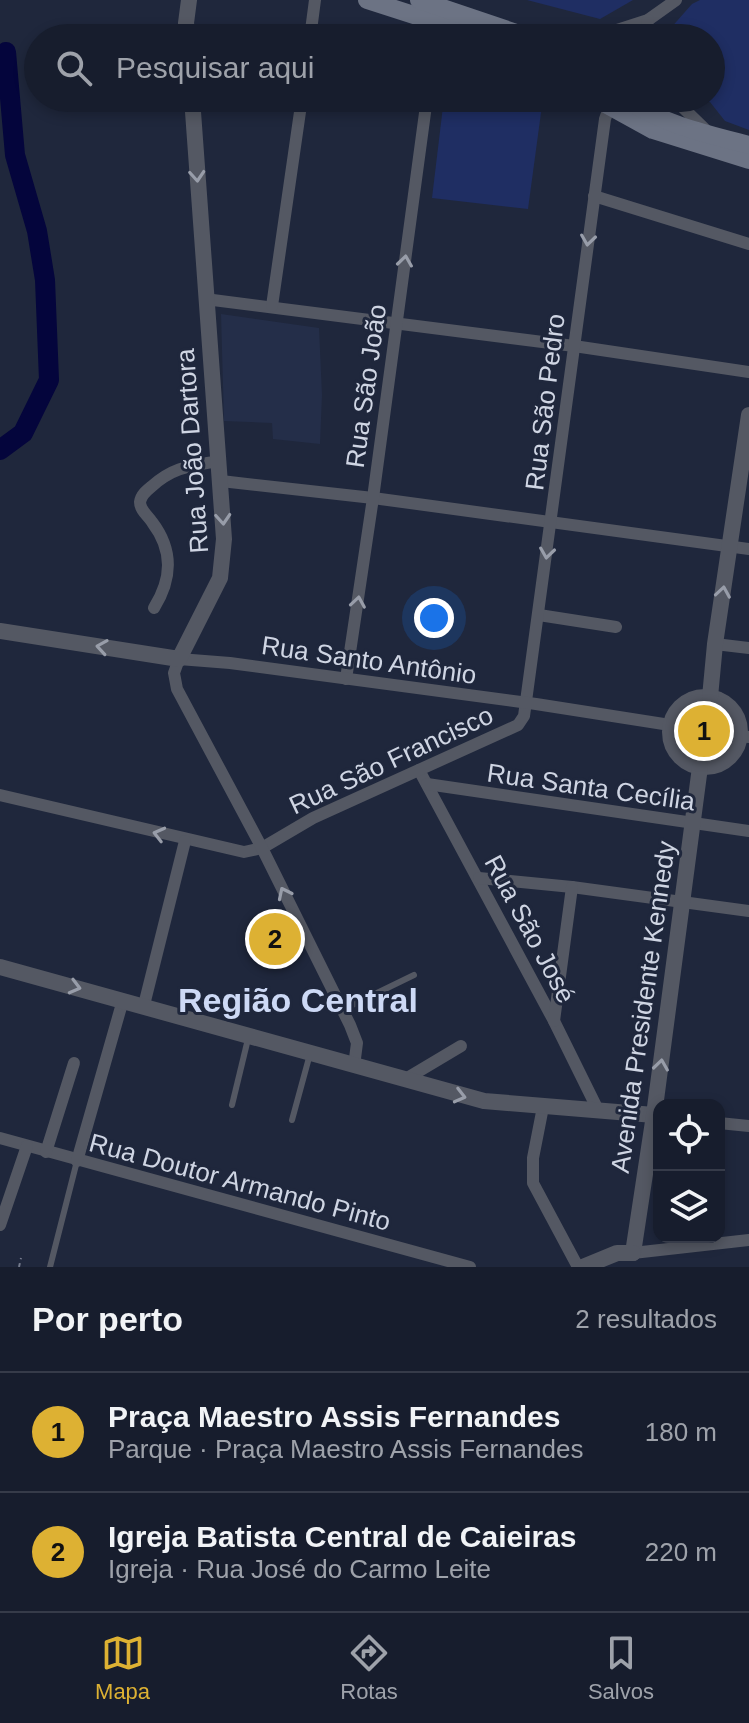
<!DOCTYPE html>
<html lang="pt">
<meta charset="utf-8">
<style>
:root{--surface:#171d2d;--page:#242a39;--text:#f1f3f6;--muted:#9ea2aa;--line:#363b49;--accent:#ddb133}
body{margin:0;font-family:Helvetica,sans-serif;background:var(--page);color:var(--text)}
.controls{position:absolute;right:24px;bottom:24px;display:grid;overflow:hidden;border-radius:16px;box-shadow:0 4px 12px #0003}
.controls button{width:72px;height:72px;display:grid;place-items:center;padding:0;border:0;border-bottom:2px solid var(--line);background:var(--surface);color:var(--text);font:40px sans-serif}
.you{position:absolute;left:434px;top:618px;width:28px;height:28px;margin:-20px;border:6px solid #fff;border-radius:50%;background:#1a73e8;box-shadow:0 0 0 12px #1a73e833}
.badge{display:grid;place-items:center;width:52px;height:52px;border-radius:50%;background:var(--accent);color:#111;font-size:26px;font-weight:700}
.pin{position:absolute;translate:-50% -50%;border:4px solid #fff;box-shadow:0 2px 8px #0006}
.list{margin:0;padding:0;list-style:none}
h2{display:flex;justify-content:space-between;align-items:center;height:104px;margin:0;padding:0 32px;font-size:34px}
h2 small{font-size:26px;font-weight:400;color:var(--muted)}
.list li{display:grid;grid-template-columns:52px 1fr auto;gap:24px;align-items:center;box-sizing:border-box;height:120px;padding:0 32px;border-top:2px solid var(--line)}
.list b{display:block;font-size:30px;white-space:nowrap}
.list p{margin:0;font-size:26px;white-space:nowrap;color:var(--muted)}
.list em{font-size:26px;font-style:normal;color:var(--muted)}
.icon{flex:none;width:44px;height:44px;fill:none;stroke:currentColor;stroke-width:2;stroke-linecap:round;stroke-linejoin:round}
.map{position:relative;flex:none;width:749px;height:1267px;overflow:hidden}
.search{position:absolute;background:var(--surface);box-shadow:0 4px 12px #0003;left:24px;right:24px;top:24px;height:88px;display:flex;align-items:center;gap:20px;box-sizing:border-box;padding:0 28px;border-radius:44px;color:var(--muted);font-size:30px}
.sheet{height:344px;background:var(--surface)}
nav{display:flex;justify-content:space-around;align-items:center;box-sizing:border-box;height:112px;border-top:2px solid var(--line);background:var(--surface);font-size:22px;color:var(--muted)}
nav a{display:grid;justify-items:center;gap:4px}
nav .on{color:var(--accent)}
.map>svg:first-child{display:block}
</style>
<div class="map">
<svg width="749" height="1267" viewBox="0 0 749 1267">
<rect width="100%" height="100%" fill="#1f273c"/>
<polygon fill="#242e49" points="221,314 319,328 322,395 320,444 273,439 272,423 224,421"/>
<g fill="#1f2e63">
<polygon points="527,0 633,0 600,19"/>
<polygon points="700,0 749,0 749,130 725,121 710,102 702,98 711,98 711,38 662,38 692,4"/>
<polygon points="444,98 543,98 528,209 432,198"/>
<circle cx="704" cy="732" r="25"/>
</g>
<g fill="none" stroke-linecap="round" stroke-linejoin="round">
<polyline stroke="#04053c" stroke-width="20" points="0,450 23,433 49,380 45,280 37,231 15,155 6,52"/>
<polyline stroke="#747b8d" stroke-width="2" stroke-dasharray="4 4" stroke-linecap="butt" points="19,1267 21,1258"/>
<g stroke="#545863" stroke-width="6">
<polyline points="342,1010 414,975"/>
<polyline points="232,1105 248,1039"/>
<polyline points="292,1120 310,1054"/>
<polyline points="50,1267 77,1161"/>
</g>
<g stroke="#545863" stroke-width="12">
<polyline points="524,33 617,30 648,20 676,0"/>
<polyline points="310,38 315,0"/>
<polyline points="644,38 648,20"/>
<polyline points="673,98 709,133"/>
<polyline points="594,196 749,244"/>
<polyline points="205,299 574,346 749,372"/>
<polyline points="272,306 302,98"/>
<polyline points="221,481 373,498 749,549"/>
<path d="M 154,608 C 172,579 174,551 152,522 C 148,516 140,510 140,502 C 141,495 146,491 151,487 C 173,467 190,466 219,461"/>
<polyline points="539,615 616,627"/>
<polyline points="715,644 749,648"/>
<polyline points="346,679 373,498 427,98"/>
<polyline points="740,736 749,737"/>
<polyline points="419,770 554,1021 598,1110"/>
<polyline points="427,784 749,831"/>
<polyline points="0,795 244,852 262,848 313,818 518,725 524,716 605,119 611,102"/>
<polyline points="479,878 572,887 749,911"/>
<polyline points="144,1005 185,841"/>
<polyline points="554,1021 572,887"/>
<polyline points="354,1066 357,1043 350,1025 262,848 177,689 174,673 179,659 230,663 536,704 670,725"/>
<polyline points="404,1080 461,1046"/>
<polyline points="543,1107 533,1158 533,1183 578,1267"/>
<polyline points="719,1123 749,1126"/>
<polyline points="0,1138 470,1267"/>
<polyline points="46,1152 74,1063"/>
<polyline points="77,1161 123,1000"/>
<polyline points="0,1225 27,1146"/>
<polyline points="633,1253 749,1240"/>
</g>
<g stroke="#545863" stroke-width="16">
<polyline points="188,38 186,23 189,0"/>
<polyline points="0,631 179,659 220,578 224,539 192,98"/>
<circle cx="705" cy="732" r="35"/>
<polyline points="710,697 715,644 749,415"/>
<polyline points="0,967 484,1101 654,1115"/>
<polyline points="633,1253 654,1115 700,767"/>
<polyline points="583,1267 617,1253 633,1253"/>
</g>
<g stroke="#6c7384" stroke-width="18">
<polyline points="367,0 485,38"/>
<polyline points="419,0 531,38"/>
<polyline points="595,98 653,130 749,160"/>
<path d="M 624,98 C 665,125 702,133 749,145"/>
</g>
</g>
<defs><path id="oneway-chevron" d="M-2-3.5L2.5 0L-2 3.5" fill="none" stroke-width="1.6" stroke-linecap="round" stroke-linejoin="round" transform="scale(2)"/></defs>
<g stroke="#989da9">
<use href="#oneway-chevron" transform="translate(197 176) rotate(86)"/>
<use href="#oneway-chevron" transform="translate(588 240) rotate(98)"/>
<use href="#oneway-chevron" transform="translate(405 261) rotate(-82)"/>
<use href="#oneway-chevron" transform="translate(223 519) rotate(86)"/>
<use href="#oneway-chevron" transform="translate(547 553) rotate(98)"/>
<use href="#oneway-chevron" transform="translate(723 592) rotate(-81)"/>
<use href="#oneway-chevron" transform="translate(358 602) rotate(-81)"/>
<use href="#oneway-chevron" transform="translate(102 647) rotate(-171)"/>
<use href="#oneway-chevron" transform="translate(159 834) rotate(-166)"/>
<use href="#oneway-chevron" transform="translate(284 893) rotate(-116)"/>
<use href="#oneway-chevron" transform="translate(75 987) rotate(15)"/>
<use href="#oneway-chevron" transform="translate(661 1065) rotate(-82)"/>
<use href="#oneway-chevron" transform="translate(460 1096) rotate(14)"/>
</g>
<g text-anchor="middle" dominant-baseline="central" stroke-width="6" stroke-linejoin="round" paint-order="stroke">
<g font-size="26" fill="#cfd5e3" stroke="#1f273c">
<text transform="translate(366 386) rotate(-82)">Rua São João</text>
<text transform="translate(545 402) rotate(-83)">Rua São Pedro</text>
<text transform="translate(192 451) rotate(-94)">Rua João Dartora</text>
<text transform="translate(369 660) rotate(8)">Rua Santo Antônio</text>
<text transform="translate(391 760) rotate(-25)">Rua São Francisco</text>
<text transform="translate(591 787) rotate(8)">Rua Santa Cecília</text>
<text transform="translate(530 929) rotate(62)">Rua São José</text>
<text transform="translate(643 1007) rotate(-82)">Avenida Presidente Kennedy</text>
<text transform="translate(240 1182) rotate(15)">Rua Doutor Armando Pinto</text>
</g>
<g font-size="34" font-weight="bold" fill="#cdd9f5" stroke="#1f273c">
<text x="298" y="1000">Região Central</text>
</g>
</g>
</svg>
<div class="controls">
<button><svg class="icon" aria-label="locate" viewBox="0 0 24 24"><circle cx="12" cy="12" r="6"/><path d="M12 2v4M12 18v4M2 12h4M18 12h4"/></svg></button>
<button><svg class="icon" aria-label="layers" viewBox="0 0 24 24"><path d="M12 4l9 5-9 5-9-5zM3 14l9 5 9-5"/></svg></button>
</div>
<div class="you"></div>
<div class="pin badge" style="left:704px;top:731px">1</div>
<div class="pin badge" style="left:275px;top:939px">2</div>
<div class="search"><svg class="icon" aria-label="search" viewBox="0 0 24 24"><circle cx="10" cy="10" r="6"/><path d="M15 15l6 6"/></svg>Pesquisar aqui</div>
</div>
<section class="sheet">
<h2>Por perto<small>2 resultados</small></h2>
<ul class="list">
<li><span class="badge">1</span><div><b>Praça Maestro Assis Fernandes</b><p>Parque · Praça Maestro Assis Fernandes</p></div><em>180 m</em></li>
<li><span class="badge">2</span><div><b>Igreja Batista Central de Caieiras</b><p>Igreja · Rua José do Carmo Leite</p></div><em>220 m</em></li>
</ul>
</section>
<nav>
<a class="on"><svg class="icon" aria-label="map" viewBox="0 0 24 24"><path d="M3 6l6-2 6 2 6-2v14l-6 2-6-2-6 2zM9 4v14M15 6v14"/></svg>Mapa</a>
<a><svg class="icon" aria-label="directions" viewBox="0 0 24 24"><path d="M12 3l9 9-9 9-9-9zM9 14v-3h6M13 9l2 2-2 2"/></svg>Rotas</a>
<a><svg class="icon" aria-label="saved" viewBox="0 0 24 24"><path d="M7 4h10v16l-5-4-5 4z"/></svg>Salvos</a>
</nav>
